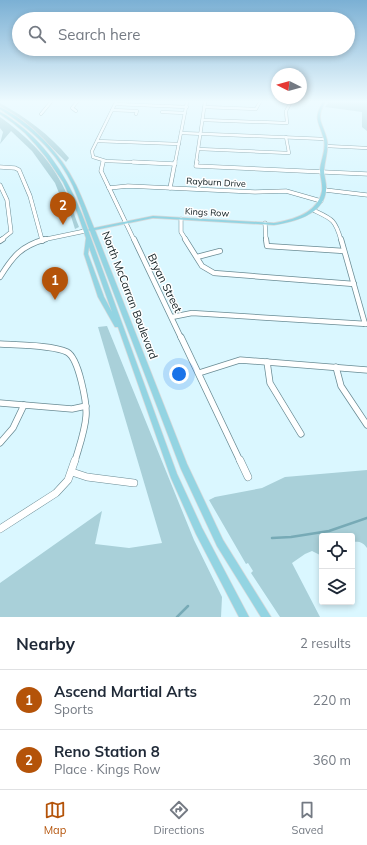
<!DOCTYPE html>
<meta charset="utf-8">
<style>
:root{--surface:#fff;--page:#f2f2f3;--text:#1f2937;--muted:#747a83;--line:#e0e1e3;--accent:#b45309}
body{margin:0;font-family:Mulish,sans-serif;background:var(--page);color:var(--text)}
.controls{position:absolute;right:12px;bottom:12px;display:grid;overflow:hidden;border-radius:4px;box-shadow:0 2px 6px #0003}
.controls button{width:36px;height:36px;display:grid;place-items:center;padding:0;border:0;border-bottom:1px solid var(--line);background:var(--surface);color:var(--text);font:20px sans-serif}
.compass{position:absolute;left:271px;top:68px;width:36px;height:36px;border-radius:50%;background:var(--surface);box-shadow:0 2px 6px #0003;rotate:276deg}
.you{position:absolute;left:179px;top:374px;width:14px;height:14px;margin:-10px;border:3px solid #fff;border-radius:50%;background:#1a73e8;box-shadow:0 0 0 6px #1a73e833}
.badge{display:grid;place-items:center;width:26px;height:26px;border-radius:50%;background:var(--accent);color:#fff;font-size:13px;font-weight:700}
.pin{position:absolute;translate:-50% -33px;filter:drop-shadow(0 1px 2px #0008)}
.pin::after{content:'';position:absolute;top:21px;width:14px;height:12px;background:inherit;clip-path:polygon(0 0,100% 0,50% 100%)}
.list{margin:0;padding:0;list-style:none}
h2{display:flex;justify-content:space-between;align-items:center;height:52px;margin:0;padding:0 16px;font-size:17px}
h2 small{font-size:13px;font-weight:400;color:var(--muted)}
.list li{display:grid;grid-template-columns:26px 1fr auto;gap:12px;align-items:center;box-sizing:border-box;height:60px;padding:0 16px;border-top:1px solid var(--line)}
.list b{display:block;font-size:15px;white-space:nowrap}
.list p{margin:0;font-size:13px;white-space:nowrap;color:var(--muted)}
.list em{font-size:13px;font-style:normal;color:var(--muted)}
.icon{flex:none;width:22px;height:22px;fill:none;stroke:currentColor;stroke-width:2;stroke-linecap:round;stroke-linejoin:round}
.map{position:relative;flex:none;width:367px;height:617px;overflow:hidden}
.search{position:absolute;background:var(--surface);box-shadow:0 2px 6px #0003;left:12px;right:12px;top:12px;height:44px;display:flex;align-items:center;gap:10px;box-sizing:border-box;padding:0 14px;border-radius:22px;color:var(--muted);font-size:15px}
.sheet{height:172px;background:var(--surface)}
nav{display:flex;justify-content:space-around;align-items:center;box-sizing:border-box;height:56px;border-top:1px solid var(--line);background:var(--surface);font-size:11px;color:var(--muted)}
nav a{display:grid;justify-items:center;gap:2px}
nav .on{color:var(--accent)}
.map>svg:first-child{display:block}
</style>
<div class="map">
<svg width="367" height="617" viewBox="0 0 367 617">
<rect width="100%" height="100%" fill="#daf7ff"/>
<g fill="#a9d0d9">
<polygon points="329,102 367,102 367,131 362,127 362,112 325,107"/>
<path d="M 0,103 C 27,118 49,134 69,158 L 66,162 C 43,138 29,124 0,106 Z"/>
<path d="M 0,117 C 25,135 47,155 62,184 C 69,197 73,212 79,227 L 75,229 L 70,213 L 67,213 L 55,183 L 32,151 L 11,131 L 0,144 L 3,132 L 0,128 Z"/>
<polygon points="107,326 194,540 222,597 221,617 0,617 0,583 102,511 95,544 129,548 162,543 98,327"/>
<path d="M 367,470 L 367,548 C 363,542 359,541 352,542 L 352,536 L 322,536 L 322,556 L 312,551 L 305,554 L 292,563 L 320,617 L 280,617 L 251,573 L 253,571 L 248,563 L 246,564 L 209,500 L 215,497 L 262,488 L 285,477 Z"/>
</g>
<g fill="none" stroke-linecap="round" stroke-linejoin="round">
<g stroke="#77aab6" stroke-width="2.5">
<polyline points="272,538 291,537 329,531 367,518"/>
<polyline points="177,617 188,606"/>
</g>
<defs>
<g id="minor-far4">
<polyline points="116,102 92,151 93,157 106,161 156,163"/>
<polyline points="115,104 187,107"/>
<polyline points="204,107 256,109 260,102"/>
<polyline points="112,110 137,111 136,114"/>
<polyline points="76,111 72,108 77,102"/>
<polyline points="162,112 185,113"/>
<polyline points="41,114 51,102"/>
<polyline points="203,120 287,123 286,111 291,102"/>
<polyline points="181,133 325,139"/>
<polyline points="97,141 179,144"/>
<polyline points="326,146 367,148"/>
<polyline points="199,149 289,153 286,137"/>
<polyline points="103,163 103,161"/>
<polyline points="175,163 187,102"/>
<polyline points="196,163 205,102"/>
</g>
<g id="minor-far3">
<polyline points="103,162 101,171 134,240"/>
<polyline points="133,162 175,164"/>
<polyline points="197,162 196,166 367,174"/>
<polyline points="0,167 15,168 19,170 30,196 42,240"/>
<polyline points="0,185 7,200 11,232 1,240"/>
<polyline points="109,188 128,186 255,192 286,191 321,201"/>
<polyline points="170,188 175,162"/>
<polyline points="325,190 367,195"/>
<path d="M 313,210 C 332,219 335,219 341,240"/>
<polyline points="181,219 181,232 186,240"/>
<polyline points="265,223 266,240"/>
<polyline points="42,240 85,231"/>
</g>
<g id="minor-far2">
<polyline points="42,239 42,241"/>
<polyline points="134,239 181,338"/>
<polyline points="185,239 202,266 214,273 354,284"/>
<polyline points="266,239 267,246 344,251"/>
<polyline points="341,239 365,324"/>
<polyline points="0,241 3,239"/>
<polyline points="197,257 220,251"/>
<path d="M 0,277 C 13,256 21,246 46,239"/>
<polyline points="172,317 192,313 367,324"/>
</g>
<g id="minor-far1">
<polyline points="181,337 240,461"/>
<path d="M 0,344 C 17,345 53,345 67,352 C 79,358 87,404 86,416 C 85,431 79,447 75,461"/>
<polyline points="267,362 270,383 301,434"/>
<polyline points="336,367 341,386 367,425"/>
<polyline points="199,373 240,360 367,370"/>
<polyline points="0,403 72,409 86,406"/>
<polyline points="0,443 13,428 24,405"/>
</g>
<g id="minor">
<polyline points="240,460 248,477"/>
<polyline points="72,472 87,477 134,483"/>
<polyline points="0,529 56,493 68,480 75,460"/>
</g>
<path id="major" d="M 323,102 L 325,102 C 315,121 323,122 327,140 C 329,150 325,159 324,170 C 324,177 327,184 326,191 C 323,215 294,222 274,225 L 153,218 L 95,230 L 187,464 L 223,540 L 271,617 L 261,617 L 217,546 L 181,469 L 90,231 L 88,230 L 177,474 L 202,528 L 249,617 L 239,617 L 196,534 L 171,478 L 118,327 L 115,327 L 98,297 L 84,254 L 86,238 L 77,212 L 63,182 L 46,157 L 36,145 L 25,133 L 13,123 L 0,114 L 0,112 C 8,116 15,122 23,128 C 55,154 74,191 88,230 L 89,229 C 84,215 79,200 73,186 C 58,153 30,128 0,109 L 0,107 C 31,122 61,154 76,185 C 83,199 88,214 94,228 L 153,216 L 274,223 C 293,220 318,213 322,191 C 323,184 320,177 320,170 C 321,159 326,151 324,140 C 320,122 312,120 323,102 ZM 89,247 L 112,312 L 104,297 L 88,254 Z"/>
</defs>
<use href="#minor-far4" stroke="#698b94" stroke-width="3.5"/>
<use href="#minor-far3" stroke="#698b94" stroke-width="4.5"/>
<use href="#minor-far2" stroke="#698b94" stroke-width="6"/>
<use href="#minor-far1" stroke="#698b94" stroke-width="7"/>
<use href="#minor" stroke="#698b94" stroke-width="8"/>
<use href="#major" stroke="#d8dadb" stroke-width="1.5"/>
<use href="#minor-far4" stroke="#fff" stroke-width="2.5"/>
<use href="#minor-far3" stroke="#fff" stroke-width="3.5"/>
<use href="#minor-far2" stroke="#fff" stroke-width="4.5"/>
<use href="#minor-far1" stroke="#fff" stroke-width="5.5"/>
<use href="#minor" stroke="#fff" stroke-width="7"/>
<use href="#major" fill="#93d4e2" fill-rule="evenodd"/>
</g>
<linearGradient id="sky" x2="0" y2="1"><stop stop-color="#7bb0d4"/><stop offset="0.54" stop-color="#eefbff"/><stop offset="1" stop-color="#eefbff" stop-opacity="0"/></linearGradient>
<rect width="367" height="188" fill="url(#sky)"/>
<g text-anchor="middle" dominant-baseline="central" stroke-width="3" stroke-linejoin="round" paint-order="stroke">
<g font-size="9" fill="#0b191c" stroke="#fefefe">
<text transform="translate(216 182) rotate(3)">Rayburn Drive</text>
<text transform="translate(207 212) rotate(3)">Kings Row</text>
</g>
<g font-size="11" fill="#0b191c" stroke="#fefefe">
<text transform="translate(165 283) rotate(64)">Bryan Street</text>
<text transform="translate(130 295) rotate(69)">North McCarran Boulevard</text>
</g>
</g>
</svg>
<div class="controls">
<button><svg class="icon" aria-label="locate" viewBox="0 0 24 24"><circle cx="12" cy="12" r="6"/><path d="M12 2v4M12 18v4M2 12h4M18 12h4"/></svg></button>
<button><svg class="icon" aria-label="layers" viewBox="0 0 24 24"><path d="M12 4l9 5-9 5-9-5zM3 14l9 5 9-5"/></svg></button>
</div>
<svg class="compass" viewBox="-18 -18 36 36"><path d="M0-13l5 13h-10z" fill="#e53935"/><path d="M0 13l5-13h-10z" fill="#747a83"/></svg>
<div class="you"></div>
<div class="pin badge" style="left:55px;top:300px">1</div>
<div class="pin badge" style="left:63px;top:225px">2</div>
<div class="search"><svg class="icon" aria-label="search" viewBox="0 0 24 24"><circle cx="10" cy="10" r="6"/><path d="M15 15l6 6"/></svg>Search here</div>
</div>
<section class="sheet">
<h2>Nearby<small>2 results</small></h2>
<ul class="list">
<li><span class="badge">1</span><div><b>Ascend Martial Arts</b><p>Sports</p></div><em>220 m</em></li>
<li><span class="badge">2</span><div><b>Reno Station 8</b><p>Place · Kings Row</p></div><em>360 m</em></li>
</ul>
</section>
<nav>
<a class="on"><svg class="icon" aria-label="map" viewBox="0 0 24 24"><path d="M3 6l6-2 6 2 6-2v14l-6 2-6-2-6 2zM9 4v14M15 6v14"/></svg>Map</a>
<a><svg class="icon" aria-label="directions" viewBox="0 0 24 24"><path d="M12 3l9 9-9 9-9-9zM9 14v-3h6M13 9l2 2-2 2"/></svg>Directions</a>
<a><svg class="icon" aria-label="saved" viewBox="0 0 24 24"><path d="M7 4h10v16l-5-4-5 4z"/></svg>Saved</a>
</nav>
